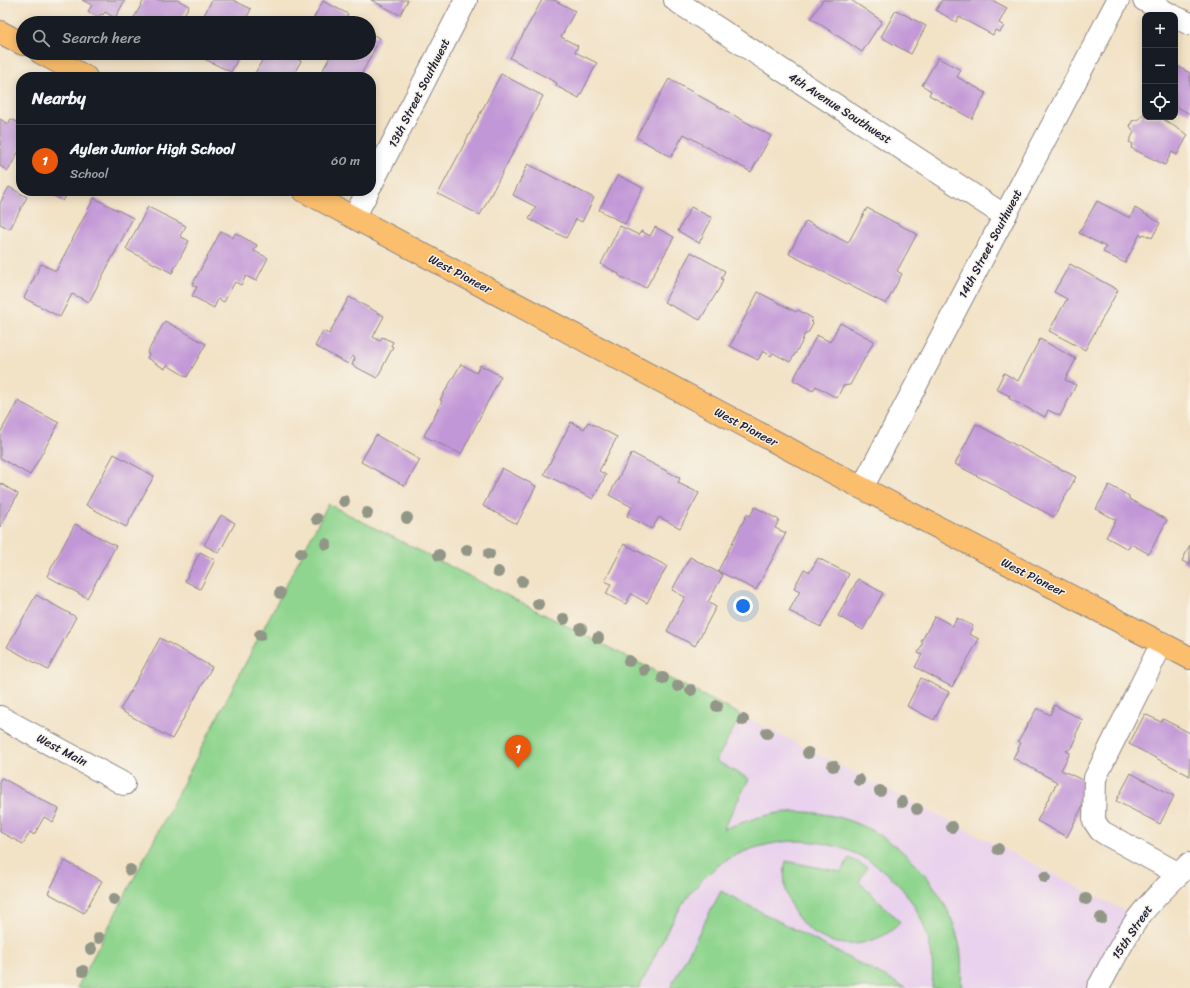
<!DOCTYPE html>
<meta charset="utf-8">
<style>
:root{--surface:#171b24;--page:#20242c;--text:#f1f3f6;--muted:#9ea1a6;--line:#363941;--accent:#ea580c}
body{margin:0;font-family:Sriracha,sans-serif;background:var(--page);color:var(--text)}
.controls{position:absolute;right:12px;top:12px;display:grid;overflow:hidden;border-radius:8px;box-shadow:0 2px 10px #0003}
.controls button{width:36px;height:36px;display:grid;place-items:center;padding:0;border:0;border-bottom:1px solid var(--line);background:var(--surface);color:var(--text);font:20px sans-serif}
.you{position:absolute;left:743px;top:606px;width:14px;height:14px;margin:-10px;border:3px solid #fff;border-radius:50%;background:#1a73e8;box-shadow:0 0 0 6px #1a73e833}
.badge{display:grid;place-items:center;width:26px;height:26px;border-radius:50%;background:var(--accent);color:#fff;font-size:13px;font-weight:700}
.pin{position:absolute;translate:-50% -33px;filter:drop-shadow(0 1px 2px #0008)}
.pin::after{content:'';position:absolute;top:21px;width:14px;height:12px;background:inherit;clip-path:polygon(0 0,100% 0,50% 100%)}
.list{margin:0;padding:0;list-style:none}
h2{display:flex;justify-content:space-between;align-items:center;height:52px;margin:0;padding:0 16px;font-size:17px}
h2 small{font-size:13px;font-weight:400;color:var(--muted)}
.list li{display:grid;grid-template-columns:26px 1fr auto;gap:12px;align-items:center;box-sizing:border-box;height:72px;padding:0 16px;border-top:1px solid var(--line)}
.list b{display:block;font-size:15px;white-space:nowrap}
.list p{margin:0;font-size:13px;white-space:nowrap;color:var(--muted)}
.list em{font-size:13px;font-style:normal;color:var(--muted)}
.icon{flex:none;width:22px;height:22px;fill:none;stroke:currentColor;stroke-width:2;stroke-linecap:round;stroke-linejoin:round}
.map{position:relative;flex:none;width:1190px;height:988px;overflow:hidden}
.search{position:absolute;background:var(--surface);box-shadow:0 2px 10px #0003;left:16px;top:16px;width:360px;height:44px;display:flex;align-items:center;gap:10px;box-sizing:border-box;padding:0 14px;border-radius:22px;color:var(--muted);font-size:15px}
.panel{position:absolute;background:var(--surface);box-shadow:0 2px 10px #0003;left:16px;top:72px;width:360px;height:124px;border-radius:16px}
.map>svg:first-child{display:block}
</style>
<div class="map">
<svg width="1190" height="988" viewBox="0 0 1190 988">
<rect width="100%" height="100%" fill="#f7f3e8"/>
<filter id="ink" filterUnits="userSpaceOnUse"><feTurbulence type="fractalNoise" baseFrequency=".025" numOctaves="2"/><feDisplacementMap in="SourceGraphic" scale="8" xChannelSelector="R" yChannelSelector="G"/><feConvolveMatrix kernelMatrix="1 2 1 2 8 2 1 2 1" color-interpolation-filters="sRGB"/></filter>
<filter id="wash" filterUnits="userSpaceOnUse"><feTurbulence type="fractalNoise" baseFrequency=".012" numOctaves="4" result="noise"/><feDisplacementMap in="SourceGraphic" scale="16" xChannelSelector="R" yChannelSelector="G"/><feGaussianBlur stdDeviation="0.9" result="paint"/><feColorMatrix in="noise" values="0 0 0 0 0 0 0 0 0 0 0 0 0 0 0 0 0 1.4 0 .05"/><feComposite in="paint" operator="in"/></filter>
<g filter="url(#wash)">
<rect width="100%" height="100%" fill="#f2e2c6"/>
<polygon fill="#e9d2ed" points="328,504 1139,918 1103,988 77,988"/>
<g fill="#90d58f" stroke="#597c65">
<path d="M 328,504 L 741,715 L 716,761 L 749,779 L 723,829 C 745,822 766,813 790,812 C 869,808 941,867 959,943 C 962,957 962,973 961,988 L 932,988 C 933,974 933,960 930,946 C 915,875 845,831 775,843 C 755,847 736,853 719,865 C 679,894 661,946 639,988 L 77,988 Z"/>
<path d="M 849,858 L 867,867 L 859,882 L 900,922 C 894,930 884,936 875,939 C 823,960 775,913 786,861 L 841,872 Z"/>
<polygon points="721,891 906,988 670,988"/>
</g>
<g id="blocks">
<g fill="#c297d7">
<polygon points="82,0 125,0 115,18 105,12 103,15 101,14 98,17 88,12 92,5"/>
<polygon points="144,0 178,0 189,6 179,23 131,23"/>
<polygon points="212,0 233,0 251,9 244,23 200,23"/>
<polygon points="371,0 408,0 400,15"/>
<polygon points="542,0 554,0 575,11 561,37 578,46 575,52 597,63 579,98 556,86 557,83 510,58"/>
<polygon points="823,0 851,0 882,21 862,52 811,18"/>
<polygon points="942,0 992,0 1007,8 999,23 1004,26 1000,32 995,30 993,35 959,17 956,22 936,10"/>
<polygon points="323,1 348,14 343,23 311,23"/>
<polygon points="896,10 926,26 911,54 881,37"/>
<polygon points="369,33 380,38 360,77 319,77 332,53 369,53"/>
<polygon points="192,53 241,53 231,72"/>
<polygon points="266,53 293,53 291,56 301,61 292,77 253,77"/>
<polygon points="938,58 961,70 957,77 986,93 972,119 929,95 931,91 922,85"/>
<polygon points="1175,65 1190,73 1190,114 1175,106"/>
<polygon points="501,74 543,96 480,215 438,194"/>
<polygon points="669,79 771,136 751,172 684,134 671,157 636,137"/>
<polygon points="1145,112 1145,117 1160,117 1188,135 1177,155 1172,152 1165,165 1131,148 1133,144 1129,142 1134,132 1130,126 1132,121 1139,119"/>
<polygon points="0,119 8,124 11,119 19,123 17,128 21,130 21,147 8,171 0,166"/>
<polygon points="528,164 594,198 582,222 576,219 566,238 529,219 536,207 513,195"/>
<polygon points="618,175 643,188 625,224 599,210"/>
<polygon points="9,187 27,197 10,229 0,224 0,203"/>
<polygon points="45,191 69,191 63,201"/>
<polygon points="94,198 133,218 89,302 72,294 60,317 24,298 41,264 56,271"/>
<polygon points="1097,201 1130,218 1135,208 1160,223 1152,238 1144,234 1142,236 1140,234 1125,263 1103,252 1106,247 1079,233"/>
<polygon points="148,207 186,226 180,236 189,241 172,273 126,249"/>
<polygon points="691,207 712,218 699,243 678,231"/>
<polygon points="867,208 917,234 897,271 902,274 886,304 789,254 806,221 848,243"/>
<polygon points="620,226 639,235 641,231 650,236 655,227 674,237 646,288 619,276 619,274 601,264"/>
<polygon points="221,231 233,238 235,233 257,245 254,251 268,258 256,281 246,276 241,285 235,282 224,302 218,299 214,308 192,296 197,287 192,285"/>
<polygon points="691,252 725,271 721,279 723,279 720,287 700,320 664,302"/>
<polygon points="1070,264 1118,290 1085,350 1049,331 1067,299 1054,292"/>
<polygon points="758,292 796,312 798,310 812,318 811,321 813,324 808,333 804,335 801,344 790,362 773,353 771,356 763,351 758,360 730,346"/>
<polygon points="349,297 384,316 373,337 380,341 382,337 393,342 391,346 393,347 377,378 352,365 355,358 352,356 348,364 315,346 323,331 329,334"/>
<polygon points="165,321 206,344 187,377 167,365 165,369 147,358 149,354 147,353"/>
<polygon points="840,323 874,341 850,385 843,386 837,398 816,386 813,391 793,380 817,335 830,342"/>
<polygon points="1040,339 1076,359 1065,380 1076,385 1060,416 1048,410 1045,417 1008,398 1010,396 996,389 1004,373 1018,381"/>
<polygon points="461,364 476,373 480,365 501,376 461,454 424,436 442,401 440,400"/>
<polygon points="18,401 59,423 30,475 0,458 0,433"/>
<polygon points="571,422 584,429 588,422 617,437 599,471 606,475 593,499 544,474"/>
<polygon points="976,424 1076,477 1054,517 955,464"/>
<polygon points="376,435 420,460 405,486 361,462"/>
<polygon points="632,453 680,478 678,483 699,493 680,528 659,517 652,529 627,516 632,507 609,495"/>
<polygon points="114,454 154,476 126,527 86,505"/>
<polygon points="502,468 536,486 517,524 483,506"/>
<polygon points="0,483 18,494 0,527"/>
<polygon points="1109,485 1129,496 1129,499 1167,520 1149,554 1131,544 1128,549 1106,537 1116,520 1096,509"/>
<polygon points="755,507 779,520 775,528 786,533 756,590 718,571 747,514 750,516"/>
<polygon points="221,515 235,523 219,553 204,545"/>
<polygon points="75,524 116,546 87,598 47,576"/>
<polygon points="624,544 667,566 647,603 631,594 626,604 606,594 611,584 605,581"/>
<polygon points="1190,545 1190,565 1182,561"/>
<polygon points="200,552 215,560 200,589 185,581"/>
<polygon points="690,557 723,575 708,602 716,607 695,646 667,631 685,597 672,590"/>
<polygon points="818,558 849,574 821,627 789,611 800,591 794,588 804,569 810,572"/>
<polygon points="858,579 883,593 863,630 838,616"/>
<polygon points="36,595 76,617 48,670 7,647"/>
<polygon points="935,616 953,626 957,618 973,626 969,634 979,639 952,687 915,667 922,655 918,653 923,643 921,642"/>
<polygon points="160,638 212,667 172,739 120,710"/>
<polygon points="921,678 949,692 934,720 907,706"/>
<polygon points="1054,705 1083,720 1076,734 1076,739 1072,748 1066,751 1070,753 1061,770 1093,785 1067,837 1037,821 1057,782 1013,758 1021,743 1018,741 1037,708 1050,715"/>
<polygon points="1145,714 1161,722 1163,719 1190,733 1190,776 1129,744"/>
<polygon points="1131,773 1174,796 1160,824 1116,801"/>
<polygon points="2,778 59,809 53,822 44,817 34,835 30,832 23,844 0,832 0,779"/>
<polygon points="65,861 102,881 84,913 48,893"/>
</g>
</g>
</g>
<g filter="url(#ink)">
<use href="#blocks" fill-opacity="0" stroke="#8a8280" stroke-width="1"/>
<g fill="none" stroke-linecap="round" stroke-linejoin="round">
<defs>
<g id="minor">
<polyline points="675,0 1005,216"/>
<polyline points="1144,0 1171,15"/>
<polyline points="1175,17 1190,24"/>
<polyline points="371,185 466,0"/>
<polyline points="354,217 368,191"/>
<polyline points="862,488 1118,0"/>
<polyline points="1162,643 1095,778 1094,821 1100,830 1104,833 1179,874"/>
<polyline points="0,717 124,784"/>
<path d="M 1098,988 C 1111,964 1123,940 1138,918 C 1153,898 1172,881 1189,864"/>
</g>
<g id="major">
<polyline points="0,32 23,44"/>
<polyline points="41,53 86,77"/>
<polyline points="304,191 862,488 1190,658"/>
</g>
</defs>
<use href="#minor" stroke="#8a8280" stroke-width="24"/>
<use href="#major" stroke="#8a8280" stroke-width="24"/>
<use href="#minor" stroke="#fff" stroke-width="22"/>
<use href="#major" stroke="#fabe6d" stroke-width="22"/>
</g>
<g fill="#929687">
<circle cx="344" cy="501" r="6"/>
<circle cx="367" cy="513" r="6"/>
<circle cx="407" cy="518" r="6"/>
<circle cx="317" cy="519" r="6"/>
<circle cx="326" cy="544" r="6"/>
<circle cx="467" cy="550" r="6"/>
<circle cx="301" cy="553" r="6"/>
<circle cx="489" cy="554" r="6"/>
<circle cx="439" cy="555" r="6"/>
<circle cx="498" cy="572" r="6"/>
<circle cx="522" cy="581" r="6"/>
<circle cx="280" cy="593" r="6"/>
<circle cx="538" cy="604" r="6"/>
<circle cx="564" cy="619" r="6"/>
<circle cx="581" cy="629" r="6"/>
<circle cx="260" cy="635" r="6"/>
<circle cx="598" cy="638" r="6"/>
<circle cx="629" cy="661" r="6"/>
<circle cx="644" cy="670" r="6"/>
<circle cx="663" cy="678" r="6"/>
<circle cx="678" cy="686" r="6"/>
<circle cx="691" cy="690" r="6"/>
<circle cx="717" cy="706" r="6"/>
<circle cx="743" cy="720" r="6"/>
<circle cx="767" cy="733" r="6"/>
<circle cx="808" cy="753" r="6"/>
<circle cx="833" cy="766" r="6"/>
<circle cx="859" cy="780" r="6"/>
<circle cx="880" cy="791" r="6"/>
<circle cx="902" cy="802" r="6"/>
<circle cx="917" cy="809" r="6"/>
<circle cx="952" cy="827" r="6"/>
<circle cx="998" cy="849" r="6"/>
<circle cx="130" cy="870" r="6"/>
<circle cx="1045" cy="877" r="6"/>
<circle cx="114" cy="899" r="6"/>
<circle cx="1086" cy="899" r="6"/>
<circle cx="1101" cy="918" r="6"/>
<circle cx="99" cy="938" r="6"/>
<circle cx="91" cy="949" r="6"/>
<circle cx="83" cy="971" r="6"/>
</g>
</g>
<g text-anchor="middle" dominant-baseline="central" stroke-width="3" stroke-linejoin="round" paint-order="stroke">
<g font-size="12" fill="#22223b" stroke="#f7f3e8">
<text transform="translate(419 93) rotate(-63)">13th Street Southwest</text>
<text transform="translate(840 108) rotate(33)">4th Avenue Southwest</text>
<text transform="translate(990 244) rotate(-62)">14th Street Southwest</text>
<text transform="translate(460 274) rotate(28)">West Pioneer</text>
<text transform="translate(746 427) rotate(28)">West Pioneer</text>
<text transform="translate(1033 577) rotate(27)">West Pioneer</text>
<text transform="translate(62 750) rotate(28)">West Main</text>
<text transform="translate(1132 932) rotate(-56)">15th Street</text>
</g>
</g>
</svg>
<div class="controls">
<button>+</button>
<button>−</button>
<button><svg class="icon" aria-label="locate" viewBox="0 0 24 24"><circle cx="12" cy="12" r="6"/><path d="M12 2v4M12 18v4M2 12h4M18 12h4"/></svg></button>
</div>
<div class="you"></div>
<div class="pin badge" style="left:518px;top:768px">1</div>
<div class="search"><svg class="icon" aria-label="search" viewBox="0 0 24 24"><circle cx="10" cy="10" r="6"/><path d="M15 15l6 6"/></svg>Search here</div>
<section class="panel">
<h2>Nearby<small></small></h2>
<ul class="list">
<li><span class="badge">1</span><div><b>Aylen Junior High School</b><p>School</p></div><em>60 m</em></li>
</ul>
</section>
</div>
